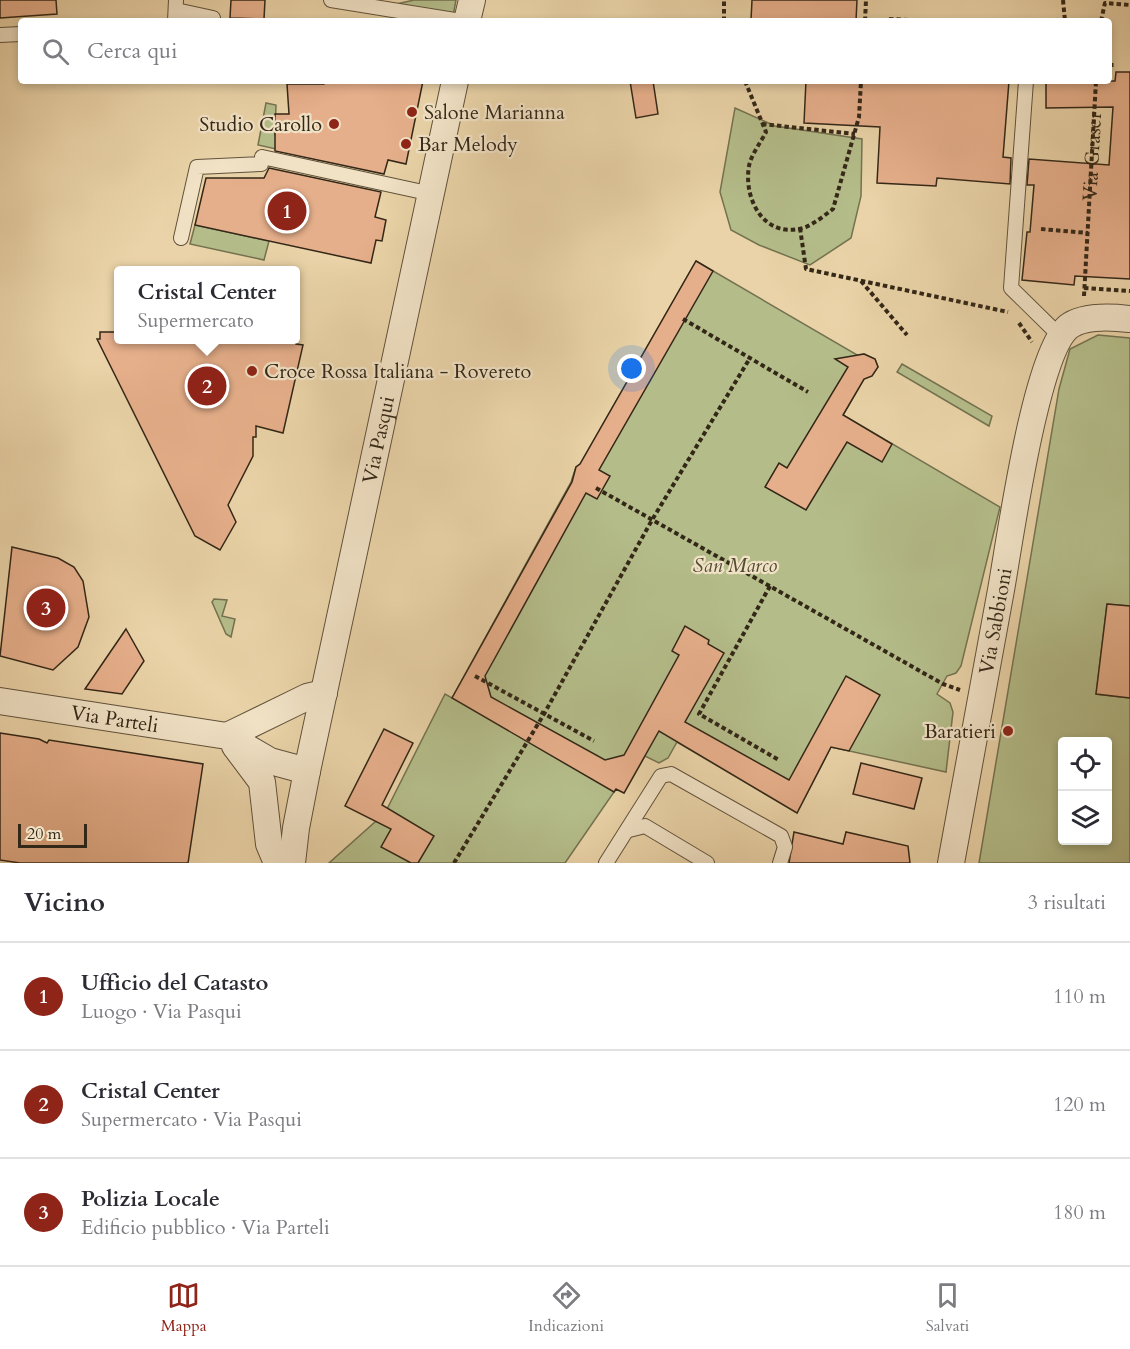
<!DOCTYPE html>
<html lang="it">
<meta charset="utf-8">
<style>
:root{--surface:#fff;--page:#f7f7f7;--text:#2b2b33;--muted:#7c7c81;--line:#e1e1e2;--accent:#8f2418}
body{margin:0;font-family:Cardo,serif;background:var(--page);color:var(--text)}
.controls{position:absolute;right:18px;bottom:18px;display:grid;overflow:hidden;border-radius:6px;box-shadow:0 3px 9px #0003}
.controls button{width:54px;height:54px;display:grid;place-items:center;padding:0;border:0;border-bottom:2px solid var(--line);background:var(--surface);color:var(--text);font:30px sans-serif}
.scale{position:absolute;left:18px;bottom:15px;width:69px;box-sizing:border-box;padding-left:6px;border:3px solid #332717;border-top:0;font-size:16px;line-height:21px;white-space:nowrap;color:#332717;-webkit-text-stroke:4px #f1e2c6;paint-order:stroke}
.you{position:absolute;left:632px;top:369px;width:21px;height:21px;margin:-15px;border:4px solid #fff;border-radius:50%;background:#1a73e8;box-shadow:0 0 0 9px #1a73e833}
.badge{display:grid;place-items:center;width:39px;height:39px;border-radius:50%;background:var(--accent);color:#fff;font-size:20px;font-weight:700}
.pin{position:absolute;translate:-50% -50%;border:3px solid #fff;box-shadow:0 2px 6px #0006}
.popup{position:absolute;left:114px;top:266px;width:186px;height:78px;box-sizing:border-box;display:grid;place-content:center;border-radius:6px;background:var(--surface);filter:drop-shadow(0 2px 4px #0005);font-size:20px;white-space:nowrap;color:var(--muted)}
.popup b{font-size:22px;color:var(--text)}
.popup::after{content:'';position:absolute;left:50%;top:100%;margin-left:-12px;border:12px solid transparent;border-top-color:var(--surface)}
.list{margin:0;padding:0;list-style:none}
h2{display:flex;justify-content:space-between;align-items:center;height:78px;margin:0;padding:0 24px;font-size:26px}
h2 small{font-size:20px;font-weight:400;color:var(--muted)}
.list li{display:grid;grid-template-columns:39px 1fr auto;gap:18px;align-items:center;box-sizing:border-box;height:108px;padding:0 24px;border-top:2px solid var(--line)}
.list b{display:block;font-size:22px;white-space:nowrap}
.list p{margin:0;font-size:20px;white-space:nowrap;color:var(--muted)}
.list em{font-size:20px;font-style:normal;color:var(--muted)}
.icon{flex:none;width:33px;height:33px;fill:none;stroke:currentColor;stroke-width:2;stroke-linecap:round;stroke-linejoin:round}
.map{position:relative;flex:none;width:1130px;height:863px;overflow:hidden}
.search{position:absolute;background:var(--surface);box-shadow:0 3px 9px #0003;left:18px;right:18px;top:18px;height:66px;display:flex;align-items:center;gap:15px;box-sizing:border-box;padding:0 21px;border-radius:6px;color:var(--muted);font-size:22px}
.sheet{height:402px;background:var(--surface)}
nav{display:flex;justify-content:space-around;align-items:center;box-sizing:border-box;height:84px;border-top:2px solid var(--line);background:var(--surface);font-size:16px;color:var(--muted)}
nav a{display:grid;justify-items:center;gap:3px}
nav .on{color:var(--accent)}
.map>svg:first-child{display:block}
</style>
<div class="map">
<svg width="1130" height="863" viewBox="0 0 1130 863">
<rect width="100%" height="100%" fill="#ead3a8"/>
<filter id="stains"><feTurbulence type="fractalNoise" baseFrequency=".00333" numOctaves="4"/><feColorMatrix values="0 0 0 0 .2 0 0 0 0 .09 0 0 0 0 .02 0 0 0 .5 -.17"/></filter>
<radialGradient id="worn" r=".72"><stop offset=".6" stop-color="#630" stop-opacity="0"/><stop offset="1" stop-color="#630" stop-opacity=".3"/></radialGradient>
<g fill="#b4bd8a" stroke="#747250" stroke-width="1.5" fill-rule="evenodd">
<polygon points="414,0 456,0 453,16 392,5"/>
<polygon points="266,103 276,105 275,135 353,166 258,145"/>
<polygon points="735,108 775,126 862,139 861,196 851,238 810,265 759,245 731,230 720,192"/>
<polygon points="195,225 269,241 264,260 190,244"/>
<polygon points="696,261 857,355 864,354 875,359 878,367 872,376 864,379 843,415 1000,507 961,666 956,673 947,676 937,694 950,703 953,712 946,772 831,747 797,813 677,742 668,758 659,763 645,756 624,793 616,789 565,863 329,863 385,813 445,694 452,698 571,482 576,467 580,464"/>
<path d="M 1098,335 L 1130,338 L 1130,606 L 1107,604 L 1096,694 L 1130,698 L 1130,863 L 979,863 L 1059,389 L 1070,349 ZM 1062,742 L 1108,742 L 1108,840 L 1062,840 Z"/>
<polygon points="902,364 992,416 989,426 897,372"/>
<polygon points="214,599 227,600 222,616 235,619 231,637 226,634 212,602"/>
</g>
<g fill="#e6af8b" stroke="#332717" stroke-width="1.5">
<polygon points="0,0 56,0 57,14 0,18"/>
<polygon points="231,0 265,0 264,19 230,18"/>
<polygon points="752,0 857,0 856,21 751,20"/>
<polygon points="1116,72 1130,72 1130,279 1075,276 1074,285 1022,280 1027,232 1030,232 1034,185 1027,185 1029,159 1109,165 1113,107 1046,108 1046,81 1115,81"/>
<polygon points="325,81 423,81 406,164 388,160 384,174 275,151 275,114 289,114 287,84 324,84"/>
<polygon points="630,81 653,81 658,114 636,118"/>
<polygon points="806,81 1009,81 1003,157 1011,158 1010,184 937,178 936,186 877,183 880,127 804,123"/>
<polygon points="269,168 381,192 375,217 386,220 382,241 376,240 371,263 195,225 206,178 264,178"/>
<polygon points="696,261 713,271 599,470 610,476 597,499 586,493 485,676 491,697 605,760 624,755 679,655 672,651 685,626 709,640 708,644 724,653 685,722 789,780 846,676 880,695 849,751 831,747 797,813 659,731 624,793 616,789 614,792 452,698 572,482 576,467 580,464"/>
<polygon points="100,332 118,332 118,339 296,339 296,344 303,345 283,433 256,426 256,437 253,437 253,456 228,505 236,522 220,550 195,536 97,339 100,339"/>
<polygon points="864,354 875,359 878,367 872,376 864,379 843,415 892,444 882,462 847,442 806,510 765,487 779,463 787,468 848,367 835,359"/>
<polygon points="12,547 58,558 74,567 83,581 89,617 78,647 53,670 0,656"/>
<polygon points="1107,604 1130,606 1130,698 1096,694"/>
<polygon points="126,629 144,661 122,694 85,689"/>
<polygon points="384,729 413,743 382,805 434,836 418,863 411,863 381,847 391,829 345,806"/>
<polygon points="0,733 39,739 47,743 49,740 203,764 188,863 20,863 0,860"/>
<polygon points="861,763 922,778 914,809 853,794"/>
<polygon points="794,832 843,844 846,832 908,846 910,863 789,863"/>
</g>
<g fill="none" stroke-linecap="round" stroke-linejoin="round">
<defs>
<g id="service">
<polyline points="331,0 461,21"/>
<polyline points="176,10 213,18"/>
<polyline points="175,21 176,0"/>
<polyline points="0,35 21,34"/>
<polyline points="1026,81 1011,288 1061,337"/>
<polyline points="181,238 197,167 261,164 262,157 432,194"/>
<polyline points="629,830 645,826 707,863"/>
<polyline points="606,863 661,776 671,774 781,836 785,847 780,863"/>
</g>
<g id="minor">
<polyline points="467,21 472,0"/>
<path id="s2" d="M 0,701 L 227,736 L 270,761 L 307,771"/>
<polyline points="227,736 307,697 324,693"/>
<polyline points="235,746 262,782 269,844 277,863"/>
<path id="s3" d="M 292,863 L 296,828 L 307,771 L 455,81"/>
<path id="s4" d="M 951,863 C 967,772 984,681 1001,590 C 1010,540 1035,356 1068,327 C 1083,315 1113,317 1130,319"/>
</g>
</defs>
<use href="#service" stroke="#61523b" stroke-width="16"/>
<use href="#minor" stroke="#61523b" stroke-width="28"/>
<g stroke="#332717" stroke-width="4" stroke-dasharray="4.5 3" stroke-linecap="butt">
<polyline points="1063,0 1065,21"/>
<polyline points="889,19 933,21"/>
<polyline points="724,21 724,0"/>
<polyline points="865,21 866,0"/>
<polyline points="1101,21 1105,3 1130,5"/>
<polyline points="1109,65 1116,65"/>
<path d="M 745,81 L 766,132 C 761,142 751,155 749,166 C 743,201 766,241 806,227 C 815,223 825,215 833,209 L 859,117 L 861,81"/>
<polyline points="762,124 855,134"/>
<polyline points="800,228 806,269 1008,312"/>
<polyline points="1041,229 1088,233"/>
<polyline points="861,281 907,335"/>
<polyline points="1084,288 1130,291"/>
<path id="s1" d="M 1084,296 L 1096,81"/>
<polyline points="683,319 808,392"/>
<polyline points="1019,323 1032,342"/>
<polyline points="596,488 943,684 960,690"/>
<polyline points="770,586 699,714 779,760"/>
<polyline points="475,676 594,741"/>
<polyline points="454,863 544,714 652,520 750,358"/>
</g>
<use href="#service" stroke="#f1e2c6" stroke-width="14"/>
<use href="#minor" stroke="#f1e2c6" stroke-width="26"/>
</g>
<g fill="#8f2418" stroke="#f1e2c6" stroke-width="2">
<circle cx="412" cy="112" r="6"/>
<circle cx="334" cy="124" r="6"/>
<circle cx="406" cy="144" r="6"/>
<circle cx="252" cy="371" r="6"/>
<circle cx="1008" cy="731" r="6"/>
</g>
<g text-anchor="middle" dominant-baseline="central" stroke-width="4.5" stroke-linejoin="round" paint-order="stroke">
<g font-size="20" fill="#332717" stroke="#f1e2c6" text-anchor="start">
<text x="424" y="112">Salone Marianna</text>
<text x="322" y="124" text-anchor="end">Studio Carollo</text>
<text x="418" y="144">Bar Melody</text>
<text x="264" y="371">Croce Rossa Italiana - Rovereto</text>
<text x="996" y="731" text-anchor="end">Baratieri</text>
</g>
<g font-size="20" fill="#332717" stroke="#f1e2c6">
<text stroke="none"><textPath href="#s1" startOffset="140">Via Graser</textPath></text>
<text stroke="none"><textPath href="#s3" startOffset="432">Via Pasqui</textPath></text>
<text stroke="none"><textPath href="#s4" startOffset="246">Via Sabbioni</textPath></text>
<text stroke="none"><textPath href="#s2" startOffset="116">Via Parteli</textPath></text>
</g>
<g font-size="20" font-style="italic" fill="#534c34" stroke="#f1e2c6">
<text x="735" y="565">San Marco</text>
</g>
</g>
<rect width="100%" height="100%" filter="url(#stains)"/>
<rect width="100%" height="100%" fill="url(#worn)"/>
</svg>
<div class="controls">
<button><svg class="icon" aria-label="locate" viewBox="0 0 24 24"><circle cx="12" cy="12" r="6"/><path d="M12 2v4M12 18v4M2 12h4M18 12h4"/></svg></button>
<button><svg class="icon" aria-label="layers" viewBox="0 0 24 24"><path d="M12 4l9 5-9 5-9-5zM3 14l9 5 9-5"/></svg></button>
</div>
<div class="scale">20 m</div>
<div class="you"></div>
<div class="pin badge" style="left:287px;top:211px">1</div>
<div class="pin badge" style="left:207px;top:386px">2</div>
<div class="popup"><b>Cristal Center</b>Supermercato</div>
<div class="pin badge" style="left:46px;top:608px">3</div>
<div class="search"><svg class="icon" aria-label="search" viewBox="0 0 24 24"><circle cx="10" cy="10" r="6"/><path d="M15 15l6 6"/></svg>Cerca qui</div>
</div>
<section class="sheet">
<h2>Vicino<small>3 risultati</small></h2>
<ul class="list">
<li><span class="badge">1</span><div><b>Ufficio del Catasto</b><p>Luogo · Via Pasqui</p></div><em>110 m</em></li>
<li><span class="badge">2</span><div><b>Cristal Center</b><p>Supermercato · Via Pasqui</p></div><em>120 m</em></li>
<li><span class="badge">3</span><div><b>Polizia Locale</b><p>Edificio pubblico · Via Parteli</p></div><em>180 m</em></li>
</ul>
</section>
<nav>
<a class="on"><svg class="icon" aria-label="map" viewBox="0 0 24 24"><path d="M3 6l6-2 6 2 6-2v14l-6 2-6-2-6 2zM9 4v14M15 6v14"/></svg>Mappa</a>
<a><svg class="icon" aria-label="directions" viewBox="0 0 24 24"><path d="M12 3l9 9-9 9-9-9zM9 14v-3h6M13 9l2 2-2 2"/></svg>Indicazioni</a>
<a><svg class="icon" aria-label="saved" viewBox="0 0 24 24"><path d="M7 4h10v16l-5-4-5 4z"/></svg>Salvati</a>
</nav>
